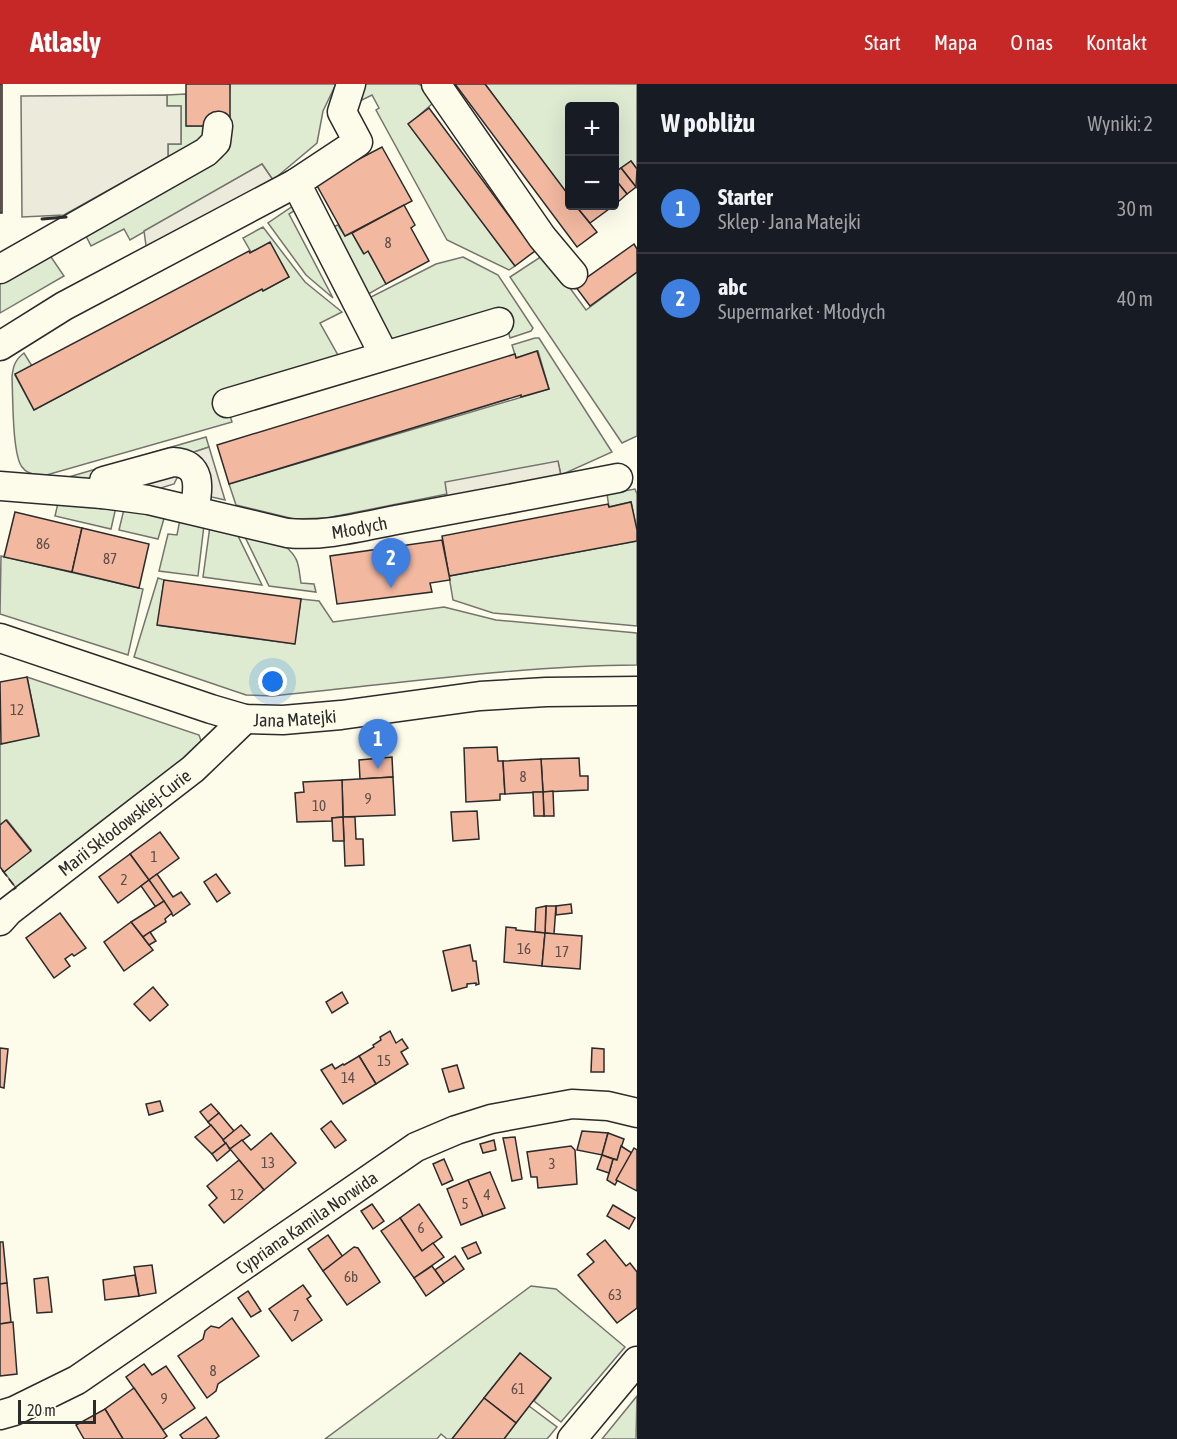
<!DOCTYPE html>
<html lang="pl">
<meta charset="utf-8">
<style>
:root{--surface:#171b24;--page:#20242c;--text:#f1f3f6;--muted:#9ea1a6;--line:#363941;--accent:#c62828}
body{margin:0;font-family:"Asap Condensed",sans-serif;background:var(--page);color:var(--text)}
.controls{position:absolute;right:18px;top:18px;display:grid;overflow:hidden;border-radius:6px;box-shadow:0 6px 24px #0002}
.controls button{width:54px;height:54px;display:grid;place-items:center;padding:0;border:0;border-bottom:2px solid var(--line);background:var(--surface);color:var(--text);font:30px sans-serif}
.scale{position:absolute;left:18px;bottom:15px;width:78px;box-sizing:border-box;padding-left:6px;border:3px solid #2b2b2b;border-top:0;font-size:16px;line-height:21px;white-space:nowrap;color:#2b2b2b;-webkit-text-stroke:4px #fdfbea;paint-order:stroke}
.you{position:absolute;left:273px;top:598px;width:21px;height:21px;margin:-15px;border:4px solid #fff;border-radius:50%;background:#1a73e8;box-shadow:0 0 0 9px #1a73e833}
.badge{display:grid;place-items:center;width:39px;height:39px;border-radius:50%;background:var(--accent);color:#fff;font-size:20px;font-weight:700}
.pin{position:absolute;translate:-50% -50px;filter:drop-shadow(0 2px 3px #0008)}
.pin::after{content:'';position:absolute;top:32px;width:21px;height:18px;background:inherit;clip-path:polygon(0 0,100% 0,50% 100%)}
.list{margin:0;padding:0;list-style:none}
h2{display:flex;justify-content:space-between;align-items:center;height:78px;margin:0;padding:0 24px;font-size:26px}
h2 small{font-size:20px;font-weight:400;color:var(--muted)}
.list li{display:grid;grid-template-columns:39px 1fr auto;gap:18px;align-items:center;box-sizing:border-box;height:90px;padding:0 24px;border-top:2px solid var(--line)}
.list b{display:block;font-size:22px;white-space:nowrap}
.list p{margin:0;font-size:20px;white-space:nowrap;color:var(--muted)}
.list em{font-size:20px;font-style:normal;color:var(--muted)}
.map{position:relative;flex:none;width:637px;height:1355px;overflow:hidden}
header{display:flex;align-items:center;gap:36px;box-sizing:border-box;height:84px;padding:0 30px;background:var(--accent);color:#fff}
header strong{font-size:28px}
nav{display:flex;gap:33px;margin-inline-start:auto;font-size:21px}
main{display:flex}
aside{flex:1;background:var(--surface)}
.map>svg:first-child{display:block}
</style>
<header>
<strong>Atlasly</strong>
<nav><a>Start</a><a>Mapa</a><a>O nas</a><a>Kontakt</a></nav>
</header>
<main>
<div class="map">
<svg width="637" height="1355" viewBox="0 0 637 1355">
<rect width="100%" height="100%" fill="#fdfbea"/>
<g fill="#deebd1" stroke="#74746e" stroke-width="1.5">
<polygon points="230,0 336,0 323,27 317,59 273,96 262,80 130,156 124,145 91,162 85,150 221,74 225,69"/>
<polygon points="354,0 418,0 428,4 432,14 432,20 409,40 515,182 509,186 447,156 376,26 379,24 372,11 358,18"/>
<polygon points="485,0 637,0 637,85 631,77 615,89 614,22 570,22 569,113"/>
<polygon points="186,10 187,42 207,42 205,55 168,73 168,60 181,60 181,22 167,22 167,11"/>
<polygon points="296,120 300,123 289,130 333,214 306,191 268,139"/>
<polygon points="338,141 345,152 352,149 363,169 368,167 386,200 365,212 330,144"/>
<path d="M 263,143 L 305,198 L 342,228 L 320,239 L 339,273 L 228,325 L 232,338 L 43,392 C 34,390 27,390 22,383 C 12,370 13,311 12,293 C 13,282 15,276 24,269 L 32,282 L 15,291 L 34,326 L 262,205 L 263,207 L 289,193 L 270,159 L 251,168 L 243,154 Z"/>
<polygon points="49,170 64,192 0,229 0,198"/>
<polygon points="545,170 586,226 637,188 637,352 622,359 510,193"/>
<polygon points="463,173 498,191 533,244 531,247 510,254 503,227 397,256 390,254 367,215 436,180"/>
<polygon points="535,254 539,254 612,368 561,391 558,378 446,399 447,410 327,434 294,435 236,421 229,400 549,305 538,267 516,274 512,261"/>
<polygon points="206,353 209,363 94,403 48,399"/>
<polygon points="635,405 637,410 637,446 631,418 609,423 607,410"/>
<polygon points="58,419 116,423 111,445 55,432"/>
<polygon points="124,425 165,431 158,455 119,446"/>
<polygon points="180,435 204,441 198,492 159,487 168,450 177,451"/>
<polygon points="210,442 237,450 262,501 203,493"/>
<path d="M 241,445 L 285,462 C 300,475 298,481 301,499 L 314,500 L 316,508 L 269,502 Z"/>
<polygon points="637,457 637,542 493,529 453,516 449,492"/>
<polygon points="1,472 143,505 128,571 0,530"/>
<path d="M 158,494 L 164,496 L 158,541 L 294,560 L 301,515 L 319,517 L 333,538 L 444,523 L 496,536 L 637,549 L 637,581 C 515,582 394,600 273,612 L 246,611 L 134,573 Z"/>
<polygon points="27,593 199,651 204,665 16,804 4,788 31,766 7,736 0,741 0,660 39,651"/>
<polygon points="531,1202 556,1205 625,1263 561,1338 534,1317 551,1294 520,1269 452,1355 447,1355 441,1350 437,1355 325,1355"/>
<polygon points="637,1312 636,1355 602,1355"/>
<polygon points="529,1322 557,1343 547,1355 504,1355"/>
</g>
<g fill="#eceadb" stroke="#74746e" stroke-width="1.5">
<polygon points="167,11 167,22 181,22 181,60 168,60 168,73 64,131 22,133 21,12"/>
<polygon points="262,80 273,96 147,169 144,147"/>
<polygon points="209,363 225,416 185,407 185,393 177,394 174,400 151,407 115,403 182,372"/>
<polygon points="558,377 562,397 448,418 445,398"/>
</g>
<g fill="#f2b8a0" stroke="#2b2b2b" stroke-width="1.5">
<rect x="0" y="0" width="2" height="129"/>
<rect x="186" y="0" width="44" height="42"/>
<polygon points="455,0 485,0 570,113 570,122 576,122 597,148 577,163"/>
<polygon points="429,24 535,167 515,182 408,40"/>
<polygon points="382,63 412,117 345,152 315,98"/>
<polygon points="631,77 637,85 636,103 621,84"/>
<polygon points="621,84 636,103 627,110 614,94 614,89"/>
<polygon points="614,94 627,110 618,118 614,113"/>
<polygon points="404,121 415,141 411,144 429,177 386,200 368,167 364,170 352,149"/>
<polygon points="576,122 613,122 590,139"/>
<polygon points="270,158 289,193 263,207 262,205 34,326 15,290 249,167 250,169"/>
<polygon points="634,160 637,165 637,188 590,222 575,202"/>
<polygon points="537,267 549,305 521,313 521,311 229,400 217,361 515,270 516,274"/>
<polygon points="631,418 637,446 637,457 449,492 442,452 608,420 609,423"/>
<polygon points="15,428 82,444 72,488 4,473"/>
<polygon points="82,444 149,460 139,504 72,488"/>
<polygon points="442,456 450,496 430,499 432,508 337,520 330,472"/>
<polygon points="164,496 301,515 295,560 157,541"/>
<polygon points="27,593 39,652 1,660 0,598"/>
<polygon points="497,663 498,677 503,677 505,710 500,710 500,716 466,718 464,664"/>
<polygon points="392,673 393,693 360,695 359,676"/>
<polygon points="579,674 580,692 588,692 588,706 543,708 541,675"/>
<polygon points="541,675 543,708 505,710 503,677"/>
<polygon points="393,693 395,731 343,733 342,696"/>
<polygon points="342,696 343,733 332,734 332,737 297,738 295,709 304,708 303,698"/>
<polygon points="553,707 554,732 544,732 543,708"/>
<polygon points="533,708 543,708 544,732 534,732"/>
<polygon points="477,727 479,755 453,757 451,728"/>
<polygon points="343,733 355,733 356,755 363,755 364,781 345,782"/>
<polygon points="343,733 344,757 333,757 332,734"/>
<polygon points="6,736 31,767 4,788 0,783 0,741"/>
<polygon points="160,748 179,774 149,796 130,770"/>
<polygon points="130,770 149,796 118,819 99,793"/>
<polygon points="157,790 173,813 181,808 190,820 173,832 149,796"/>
<polygon points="216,790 230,809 217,818 204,798"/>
<polygon points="149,796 164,817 157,822 155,822 141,802"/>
<polygon points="164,817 172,829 165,835 166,838 143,853 131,838"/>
<polygon points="571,820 572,829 556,831 556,822"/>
<polygon points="546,822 556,822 554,850 545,849"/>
<polygon points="546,822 545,849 535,848 536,824"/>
<polygon points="60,829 86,864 74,872 72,870 65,875 70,882 54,894 26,854"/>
<polygon points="131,838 153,866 124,887 104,858"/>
<polygon points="506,843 516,844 516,846 545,849 542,882 504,878"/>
<polygon points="150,848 156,857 149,861 143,853"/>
<polygon points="545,849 582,852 580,885 542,882"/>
<polygon points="470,861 473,877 476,877 479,900 476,901 476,899 467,900 467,903 452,907 443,867"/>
<polygon points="153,903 168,921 150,937 134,920"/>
<polygon points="342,908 348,919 332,929 326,918"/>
<polygon points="390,947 396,959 402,955 408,964 401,968 408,980 376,1000 359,972 374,963 373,961 381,956 380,953"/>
<polygon points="0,964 8,965 4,1004 0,1003"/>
<polygon points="592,964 604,965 604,988 591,988"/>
<polygon points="359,972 376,1000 343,1020 321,986 332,980 335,985 343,980 344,981"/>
<polygon points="457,981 464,1004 449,1008 442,985"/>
<polygon points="160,1017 163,1027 149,1031 146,1020"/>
<polygon points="211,1020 219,1029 208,1038 200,1028"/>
<polygon points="219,1029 234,1047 223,1056 208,1038"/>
<polygon points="331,1037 346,1056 335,1064 321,1045"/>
<polygon points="211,1041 226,1059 212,1070 195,1053"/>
<polygon points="241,1041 250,1051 230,1065 223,1056"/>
<polygon points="582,1047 608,1049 602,1071 577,1066"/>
<polygon points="271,1049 296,1079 264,1106 230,1065 242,1056 251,1066"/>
<polygon points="608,1049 624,1055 617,1076 602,1071"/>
<polygon points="515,1053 522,1095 512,1097 503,1054"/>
<polygon points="494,1056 496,1066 483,1069 480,1060"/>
<polygon points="226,1059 230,1066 217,1077 212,1070"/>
<polygon points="571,1062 575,1066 577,1100 538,1104 537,1093 531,1093 527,1068"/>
<polygon points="621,1062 632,1069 615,1101 607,1096 613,1075 617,1076"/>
<polygon points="634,1064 637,1066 637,1107 616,1096"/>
<polygon points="602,1071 613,1075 609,1089 597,1085"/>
<polygon points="444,1075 453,1096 442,1101 433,1080"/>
<polygon points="239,1076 264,1106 224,1139 209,1121 217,1114 207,1102"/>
<polygon points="490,1088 505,1124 483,1132 468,1096"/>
<polygon points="468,1096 483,1132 461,1141 447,1105"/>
<polygon points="372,1120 384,1137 373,1145 361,1127"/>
<polygon points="419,1120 442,1153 422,1167 400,1134"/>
<polygon points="613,1121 635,1134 629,1145 607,1132"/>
<polygon points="400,1134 422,1167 433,1159 444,1173 414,1194 381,1147"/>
<polygon points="328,1151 343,1173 323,1187 308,1165"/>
<polygon points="605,1156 626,1182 630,1179 637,1188 637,1224 617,1239 578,1191 594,1178 587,1170"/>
<polygon points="0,1158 3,1158 7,1199 0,1200"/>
<polygon points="476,1158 481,1169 468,1175 462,1164"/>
<polygon points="354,1163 358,1164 380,1198 347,1221 323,1187"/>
<polygon points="455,1172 464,1185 444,1199 435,1186"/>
<polygon points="152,1181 156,1209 139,1212 134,1183"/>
<polygon points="432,1182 444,1199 426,1212 414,1194"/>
<polygon points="135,1191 139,1212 105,1216 103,1196"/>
<polygon points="48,1193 52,1228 37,1229 34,1195"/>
<polygon points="7,1199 11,1238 0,1240 0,1200"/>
<polygon points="303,1201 311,1212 307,1215 322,1236 292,1257 269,1225"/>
<polygon points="248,1207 261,1227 251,1233 238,1214"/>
<polygon points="232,1234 259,1272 218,1300 216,1307 207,1314 178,1272 203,1255 205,1247 211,1242 219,1244"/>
<polygon points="13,1238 17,1290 0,1292 0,1240"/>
<polygon points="520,1269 551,1294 516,1339 484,1314"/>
<polygon points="144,1280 152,1291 166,1282 195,1324 163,1346 126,1293"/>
<polygon points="134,1304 167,1352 163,1355 123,1355 105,1325"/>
<polygon points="484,1314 516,1339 504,1355 452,1355"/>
<polygon points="105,1325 123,1355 84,1355 76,1341"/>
<polygon points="206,1333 219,1352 215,1355 183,1355 180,1351"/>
</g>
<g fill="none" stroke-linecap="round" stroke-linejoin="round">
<defs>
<g id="minor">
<polyline points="436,0 542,153 573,190"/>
<polyline points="296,99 384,271"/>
<polyline points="0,185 206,68 216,58 218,42"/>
<polyline points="0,262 64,222 296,99 358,58 342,28 351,0"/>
<polyline points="227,319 499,238"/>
<path d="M 0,402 L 102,410 L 104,397 L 173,378 C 202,379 199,404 194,426"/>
<path id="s1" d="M 102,410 L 148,416 L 287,449 C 325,453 364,442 401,435 C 473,422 546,408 618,394"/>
<path id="s2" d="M 0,554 L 211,625 L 245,635 L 283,636 L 341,631 L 480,612 L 546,608 L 637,607"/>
<path id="s3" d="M 0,837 L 9,827 L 193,685 L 245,635"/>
<path id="s4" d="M 0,1331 L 14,1327 L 77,1296 L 416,1063 L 456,1046 L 491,1035 L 572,1020 L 608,1022 L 637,1029"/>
<polyline points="572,1355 637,1277"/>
</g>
</defs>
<use href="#minor" stroke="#2b2b2b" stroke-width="31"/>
<use href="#minor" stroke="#fdfbea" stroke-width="28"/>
<polyline stroke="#2b2b2b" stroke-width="1.5" stroke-dasharray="8 3" stroke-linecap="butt" points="2,786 16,804 13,806"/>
<polyline stroke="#2b2b2b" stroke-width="3" points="42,135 66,133"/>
</g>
<g text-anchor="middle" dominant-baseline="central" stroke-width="4.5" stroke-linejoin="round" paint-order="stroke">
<g font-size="15" fill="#5d4e48">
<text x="388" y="158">8</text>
<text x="43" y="459">86</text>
<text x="110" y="474">87</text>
<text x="17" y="625">12</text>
<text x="523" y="692">8</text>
<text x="368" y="714">9</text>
<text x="319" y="721">10</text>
<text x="154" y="772">1</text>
<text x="124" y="795">2</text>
<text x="524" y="864">16</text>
<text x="562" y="867">17</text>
<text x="384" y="976">15</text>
<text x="348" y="993">14</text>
<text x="268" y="1078">13</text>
<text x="552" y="1079">3</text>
<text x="237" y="1110">12</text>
<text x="487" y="1110">4</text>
<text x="465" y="1119">5</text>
<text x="421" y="1143">6</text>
<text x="351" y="1192">6b</text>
<text x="615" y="1210">63</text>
<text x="296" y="1231">7</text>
<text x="213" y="1286">8</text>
<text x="518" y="1304">61</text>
<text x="164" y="1314">9</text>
</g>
<g font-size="18" fill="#2b2b2b" stroke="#fdfbea">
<text stroke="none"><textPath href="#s1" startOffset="262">Młodych</textPath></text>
<text stroke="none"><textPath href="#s2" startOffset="308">Jana Matejki</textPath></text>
<text stroke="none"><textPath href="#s3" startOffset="159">Marii Skłodowskiej-Curie</textPath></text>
<text stroke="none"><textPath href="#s4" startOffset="363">Cypriana Kamila Norwida</textPath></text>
</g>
</g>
</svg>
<div class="controls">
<button>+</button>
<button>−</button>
</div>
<div class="scale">20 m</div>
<div class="you"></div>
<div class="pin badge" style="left:378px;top:685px;background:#3f7fe0">1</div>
<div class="pin badge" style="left:391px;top:504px;background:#3f7fe0">2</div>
</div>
<aside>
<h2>W pobliżu<small>Wyniki: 2</small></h2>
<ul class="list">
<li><span class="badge" style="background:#3f7fe0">1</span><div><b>Starter</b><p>Sklep · Jana Matejki</p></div><em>30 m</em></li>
<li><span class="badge" style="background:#3f7fe0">2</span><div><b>abc</b><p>Supermarket · Młodych</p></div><em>40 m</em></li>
</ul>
</aside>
</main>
